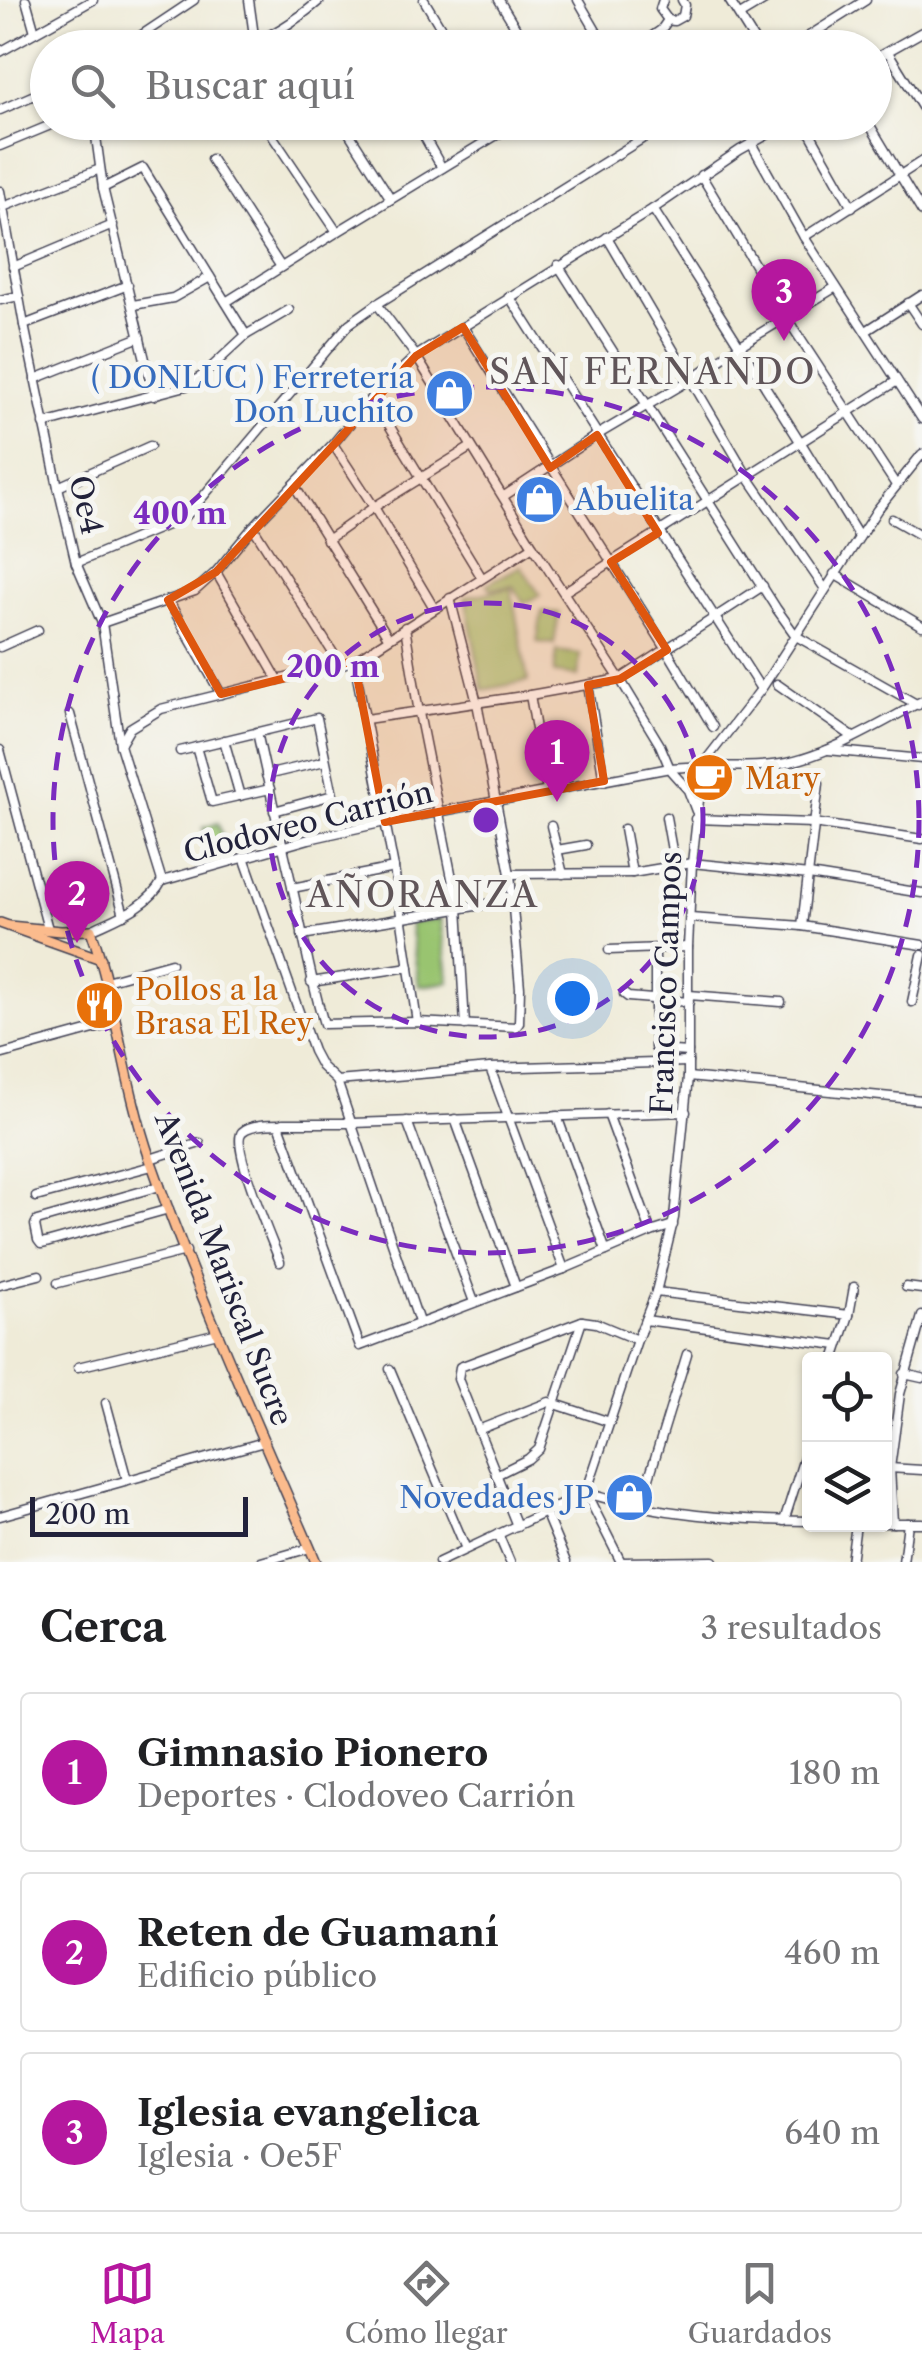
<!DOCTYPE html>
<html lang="es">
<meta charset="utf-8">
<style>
:root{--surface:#fff;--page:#f6f6f6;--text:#202124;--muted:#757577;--line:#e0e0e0;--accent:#b5179e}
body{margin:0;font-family:"Libre Caslon Text",serif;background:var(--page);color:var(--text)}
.controls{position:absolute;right:30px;bottom:30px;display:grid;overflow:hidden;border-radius:10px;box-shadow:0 2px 8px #0004}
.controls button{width:90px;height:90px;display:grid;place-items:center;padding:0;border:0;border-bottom:2px solid var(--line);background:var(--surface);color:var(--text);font:50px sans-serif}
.scale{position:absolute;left:30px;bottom:25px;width:218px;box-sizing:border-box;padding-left:10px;border:5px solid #22223b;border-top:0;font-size:28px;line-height:35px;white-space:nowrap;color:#22223b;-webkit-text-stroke:8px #f6f6f2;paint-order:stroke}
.you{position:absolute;left:572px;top:998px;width:35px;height:35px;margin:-25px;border:8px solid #fff;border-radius:50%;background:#1a73e8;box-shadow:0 0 0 15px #1a73e833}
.badge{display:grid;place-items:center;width:65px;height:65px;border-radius:50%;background:var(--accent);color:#fff;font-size:32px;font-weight:700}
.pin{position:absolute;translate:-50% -82px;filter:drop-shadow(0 2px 5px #0008)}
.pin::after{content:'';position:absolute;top:52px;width:35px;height:30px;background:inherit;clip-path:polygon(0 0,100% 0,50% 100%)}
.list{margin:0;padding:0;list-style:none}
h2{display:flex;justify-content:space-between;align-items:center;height:130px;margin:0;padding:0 40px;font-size:42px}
h2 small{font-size:32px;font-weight:400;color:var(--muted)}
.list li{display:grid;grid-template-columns:65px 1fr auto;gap:30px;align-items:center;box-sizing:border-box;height:160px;margin:0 20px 20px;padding:0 20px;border:2px solid var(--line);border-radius:10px}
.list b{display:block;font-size:38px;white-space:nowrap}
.list p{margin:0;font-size:32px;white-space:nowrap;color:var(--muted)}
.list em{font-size:32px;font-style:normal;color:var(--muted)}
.icon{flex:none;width:55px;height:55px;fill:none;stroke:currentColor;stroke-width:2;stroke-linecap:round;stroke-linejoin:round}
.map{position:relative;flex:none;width:922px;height:1562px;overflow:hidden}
.search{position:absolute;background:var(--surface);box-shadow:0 2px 8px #0004;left:30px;right:30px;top:30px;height:110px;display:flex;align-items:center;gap:25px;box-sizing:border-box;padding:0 35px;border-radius:55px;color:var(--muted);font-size:38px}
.sheet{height:670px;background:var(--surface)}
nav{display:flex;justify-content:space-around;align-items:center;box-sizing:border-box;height:140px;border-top:2px solid var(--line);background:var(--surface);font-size:28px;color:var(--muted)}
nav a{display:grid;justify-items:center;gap:5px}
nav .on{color:var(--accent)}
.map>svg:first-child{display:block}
</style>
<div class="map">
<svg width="922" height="1562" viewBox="0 0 922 1562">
<rect width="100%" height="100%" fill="#f6f6f2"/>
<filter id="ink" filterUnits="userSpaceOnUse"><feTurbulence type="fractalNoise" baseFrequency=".01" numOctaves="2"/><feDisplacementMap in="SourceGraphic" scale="20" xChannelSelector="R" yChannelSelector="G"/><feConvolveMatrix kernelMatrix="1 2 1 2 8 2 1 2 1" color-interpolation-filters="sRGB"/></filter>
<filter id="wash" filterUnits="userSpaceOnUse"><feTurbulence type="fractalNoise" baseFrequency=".0048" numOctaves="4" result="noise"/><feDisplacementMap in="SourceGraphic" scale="40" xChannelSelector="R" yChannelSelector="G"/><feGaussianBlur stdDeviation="2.25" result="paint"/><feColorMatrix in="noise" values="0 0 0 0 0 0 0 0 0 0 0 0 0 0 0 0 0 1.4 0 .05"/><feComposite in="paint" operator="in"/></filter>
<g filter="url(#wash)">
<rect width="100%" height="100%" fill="#efebd8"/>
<g fill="#99c470" stroke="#5e7356" stroke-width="2.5">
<polygon points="521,566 540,595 524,603 513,586 491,589 487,584"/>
<polygon points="511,588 528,681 483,690 465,597"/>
<polygon points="542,611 559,613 554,644 537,642"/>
<polygon points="557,651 580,654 578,676 554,673"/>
<polygon points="218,823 227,852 212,856 203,828"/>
<polygon points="440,919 449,982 419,986 410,923"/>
</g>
</g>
<g filter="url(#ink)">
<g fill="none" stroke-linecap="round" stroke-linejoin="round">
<defs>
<g id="minor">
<polyline points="26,0 35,32"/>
<polyline points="249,0 255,43"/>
<polyline points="424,0 453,48"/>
<polyline points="499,0 528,48"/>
<polyline points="578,0 606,48"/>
<polyline points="663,0 660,9 668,20"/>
<polyline points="729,0 759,48"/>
<polyline points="740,15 765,0"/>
<polyline points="668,20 674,21 683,16 685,5 682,0"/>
<polyline points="370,43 373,48"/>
<polyline points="122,48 194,0"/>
<path d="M 241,48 C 271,37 297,20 320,0"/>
<polyline points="635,48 661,30 668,20"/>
<polyline points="790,48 866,0"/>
<polyline points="0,52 93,0"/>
<polyline points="888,52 922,107"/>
<polyline points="874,59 922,32"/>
<polyline points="0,110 48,89"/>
<polyline points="94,122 103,188 154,396"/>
<polyline points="263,122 337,232"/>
<polyline points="342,122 391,199"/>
<polyline points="416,122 442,168"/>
<polyline points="804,122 852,207"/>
<polyline points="868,122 922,212"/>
<polyline points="751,143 804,237 922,419"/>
<polyline points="0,146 58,122"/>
<polyline points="211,159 281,267"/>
<polyline points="701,175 786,317 896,485"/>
<polyline points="103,188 143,168 246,335"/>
<polyline points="0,191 24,325 58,487 76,563 102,623 120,745 162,881"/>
<polyline points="3,207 100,169"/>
<polyline points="653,209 801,443 859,537"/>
<polyline points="607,237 748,477 825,589"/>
<polyline points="804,237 922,161"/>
<polyline points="558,265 776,608 796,636 918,705"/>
<polyline points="13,267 113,225"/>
<polyline points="509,296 761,689"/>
<polyline points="0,300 19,296"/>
<polyline points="226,302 337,232 518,122"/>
<polyline points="908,303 922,324"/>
<polyline points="377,304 416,356 533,546 620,679 660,745 671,771 688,790 696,811"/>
<polyline points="133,305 173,298 210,277"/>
<polyline points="24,325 128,285"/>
<polyline points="463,327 667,650 713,727"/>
<polyline points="866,331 922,295"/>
<polyline points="35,379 140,337"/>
<polyline points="372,397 482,578"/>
<polyline points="44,424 186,386 202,376 246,335 289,310"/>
<polyline points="333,444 374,507 434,608"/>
<polyline points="294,485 388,637"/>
<polyline points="58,487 150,446"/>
<polyline points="504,496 597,435 690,380 739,346 836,287"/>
<polyline points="892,519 922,536"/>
<polyline points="253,527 340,664"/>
<polyline points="327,540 374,507 471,447"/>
<polyline points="76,563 179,520 190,512 349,324 377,304 669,122"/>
<polyline points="216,572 278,680"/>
<polyline points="834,574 922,626"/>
<polyline points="564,592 897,381"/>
<polyline points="168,600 221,694"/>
<polyline points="102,623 195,591 216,572 253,527 333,444 372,397 416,356 653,209 740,150 790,122"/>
<polyline points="405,627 419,713 458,908 465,1025"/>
<polyline points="0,647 38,630"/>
<polyline points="354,661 394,868 417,1022"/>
<polyline points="777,684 853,737"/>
<polyline points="588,685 604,781"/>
<polyline points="530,695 547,791"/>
<polyline points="70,714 124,915"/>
<polyline points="366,719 530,695 620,679 763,586"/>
<path d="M 257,732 C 268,783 280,834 292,886 C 303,932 310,978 324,1024 L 417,1022 L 516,1027 L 519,1023 L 520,988 L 510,874 L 477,703 L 450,598"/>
<polyline points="224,740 240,796"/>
<polyline points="120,745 130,728 161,709 354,661 533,546"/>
<polyline points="196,747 212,802 270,789"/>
<polyline points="0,750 48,929"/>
<polyline points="828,750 922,759"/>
<polyline points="180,751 317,718 333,795 274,811"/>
<polyline points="266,775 325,761"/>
<polyline points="666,817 675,867"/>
<polyline points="695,819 813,823 922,839"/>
<polyline points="551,826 563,874"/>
<polyline points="624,829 632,873"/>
<polyline points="557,850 586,845"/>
<polyline points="244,857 313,1051 321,1066 337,1081 419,1322"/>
<polyline points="510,874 632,873 692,863 809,875 922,893"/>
<polyline points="292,888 394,868"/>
<polyline points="690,918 802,926 922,945"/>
<polyline points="802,926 819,783"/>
<path d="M 91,930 C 116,918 149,907 162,881 L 309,839 L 385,822 L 670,768 C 705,764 738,769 772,765 C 819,761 880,724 922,701"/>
<polyline points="302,935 511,900"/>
<polyline points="609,950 688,947"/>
<polyline points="655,950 655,1048 658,1050 688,1052"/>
<polyline points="106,981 171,963"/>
<polyline points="311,982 409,967"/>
<polyline points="624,994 628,997 689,1002"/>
<polyline points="689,995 781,1002"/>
<polyline points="912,1002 922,955"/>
<polyline points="3,1054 116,1023"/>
<polyline points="490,1068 564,1269"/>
<polyline points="688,1077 922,1100"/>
<polyline points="337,1081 490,1068 688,1062"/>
<polyline points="608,1114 651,1232"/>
<polyline points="557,1116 606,1251"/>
<polyline points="455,1119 516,1287"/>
<polyline points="407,1121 474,1302"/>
<polyline points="150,1159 200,1143"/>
<polyline points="160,1186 37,1221 35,1225 38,1240 41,1244 46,1243 169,1209"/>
<polyline points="36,1197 152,1166"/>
<polyline points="673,1225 651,1232 564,1269 360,1346 280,1127 283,1123 352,1123 686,1112"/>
<path d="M 280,1262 C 273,1243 230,1145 242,1132 C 250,1124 271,1124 281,1124"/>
<polyline points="58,1283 186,1251"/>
<polyline points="0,1285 39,1275"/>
<polyline points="906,1287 922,1289"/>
<polyline points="656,1292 849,1315"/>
<polyline points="645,1320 838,1345"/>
<polyline points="834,1360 849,1315 854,1287"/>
<polyline points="78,1367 218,1333"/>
<polyline points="390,1369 466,1549"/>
<polyline points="904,1374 922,1378"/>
<polyline points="106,1403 127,1480"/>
<polyline points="478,1430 549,1402 610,1422"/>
<polyline points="889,1468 922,1470"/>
<polyline points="496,1475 528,1459 539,1449 582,1321"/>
<polyline points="640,1507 687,1354"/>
<polyline points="545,1512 566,1562"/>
<polyline points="0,1516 264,1442"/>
<polyline points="784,1521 810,1439"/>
<polyline points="884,1523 922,1523"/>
<polyline points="893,1523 890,1468 900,1394 922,1316"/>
<polyline points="517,1526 458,1379 460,1367 582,1321 596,1323 637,1340"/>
<polyline points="498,1534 510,1562"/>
<polyline points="713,1561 621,1562 586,1493 637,1340 656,1292 674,1218 688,1077 688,947 692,863 703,764 762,688 877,510 922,454"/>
<polyline points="261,1562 310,1548"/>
<path d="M 439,1562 L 586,1493 C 659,1515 734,1520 810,1521"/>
<polyline points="851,1562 856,1524"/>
<polyline points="903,1562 908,1523"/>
</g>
<g id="major">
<polyline points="0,923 101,959"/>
<path d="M 9,926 L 61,931 L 91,930 C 117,1004 124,1084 150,1159 C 198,1296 259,1429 316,1562"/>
</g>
</defs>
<use href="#minor" stroke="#414053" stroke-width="11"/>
<use href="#major" stroke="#414053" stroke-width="12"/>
<use href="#minor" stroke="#fff" stroke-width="8"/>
<use href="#major" stroke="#fbbb8d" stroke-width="9"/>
</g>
</g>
<path fill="#de560e" fill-opacity="0.2" stroke="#de560e" stroke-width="8" stroke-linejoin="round" d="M 463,327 L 550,468 L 597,435 L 658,533 L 611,562 L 667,650 L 620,679 L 588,685 L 604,781 L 385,822 L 354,661 L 221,694 L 168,600 L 216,572 L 416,356 Z"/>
<g fill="none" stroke="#7b2cbf" stroke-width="5" stroke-dasharray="18 12">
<circle cx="486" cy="820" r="217"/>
<circle cx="486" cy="820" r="433"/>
</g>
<defs>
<symbol id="shop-disc" viewBox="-11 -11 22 22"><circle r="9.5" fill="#3f7fe0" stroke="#f6f6f2"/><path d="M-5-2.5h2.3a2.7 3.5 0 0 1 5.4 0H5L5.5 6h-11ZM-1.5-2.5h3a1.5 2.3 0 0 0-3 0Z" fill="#fff"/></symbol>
<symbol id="cafe-disc" viewBox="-11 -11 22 22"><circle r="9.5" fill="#e8710a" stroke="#f6f6f2"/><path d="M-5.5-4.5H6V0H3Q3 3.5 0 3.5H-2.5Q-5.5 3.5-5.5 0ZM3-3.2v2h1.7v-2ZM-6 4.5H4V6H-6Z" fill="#fff"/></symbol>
<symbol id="restaurant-disc" viewBox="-11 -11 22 22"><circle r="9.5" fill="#e8710a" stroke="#f6f6f2"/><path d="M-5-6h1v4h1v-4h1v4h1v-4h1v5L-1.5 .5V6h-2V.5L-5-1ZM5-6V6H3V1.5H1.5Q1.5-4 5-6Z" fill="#fff"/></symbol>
</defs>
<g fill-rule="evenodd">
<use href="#shop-disc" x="422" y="366" width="55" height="55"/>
<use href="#shop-disc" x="512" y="472" width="55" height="55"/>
<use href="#cafe-disc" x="682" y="750" width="55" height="55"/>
<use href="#restaurant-disc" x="72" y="978" width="55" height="55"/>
<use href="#shop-disc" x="602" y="1470" width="55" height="55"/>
</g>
<g text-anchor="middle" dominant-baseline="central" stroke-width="10" stroke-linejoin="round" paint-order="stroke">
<g font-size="30" fill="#366cbe" stroke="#f6f6f2" text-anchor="end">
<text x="414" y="377">( DONLUC ) Ferretería<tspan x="414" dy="34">Don Luchito</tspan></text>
<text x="574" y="499" text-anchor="start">Abuelita</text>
<text x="594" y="1497">Novedades JP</text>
</g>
<g font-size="30" fill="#22223b" stroke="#f6f6f2">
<text transform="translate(86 505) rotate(77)">Oe4</text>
<text transform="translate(308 822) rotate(-14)">Clodoveo Carrión</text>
<text transform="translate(666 983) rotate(-88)">Francisco Campos</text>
<text transform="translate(224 1269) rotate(69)">Avenida Mariscal Sucre</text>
</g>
<g font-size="30" fill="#c56008" stroke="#f6f6f2" text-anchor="start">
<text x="745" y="778">Mary</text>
<text x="135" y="989">Pollos a la<tspan x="135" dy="34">Brasa El Rey</tspan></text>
</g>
<g font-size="35" letter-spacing="2.5" fill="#605559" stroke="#f6f6f2">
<text x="653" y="371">SAN FERNANDO</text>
<text x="423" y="894">AÑORANZA</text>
</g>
</g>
<circle cx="486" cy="820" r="15" fill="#7b2cbf" stroke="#f6f6f2" stroke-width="5"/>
<g font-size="30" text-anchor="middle" font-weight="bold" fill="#7b2cbf" stroke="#f6f6f2" stroke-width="10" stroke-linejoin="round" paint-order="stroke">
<text x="180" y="524">400 m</text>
<text x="333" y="677">200 m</text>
</g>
</svg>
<div class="controls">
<button><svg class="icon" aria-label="locate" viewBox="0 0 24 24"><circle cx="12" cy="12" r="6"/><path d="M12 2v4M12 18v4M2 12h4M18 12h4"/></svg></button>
<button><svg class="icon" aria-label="layers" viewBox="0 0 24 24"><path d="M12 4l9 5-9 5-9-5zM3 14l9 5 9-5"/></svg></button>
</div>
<div class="scale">200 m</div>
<div class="you"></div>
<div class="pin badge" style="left:557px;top:802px">1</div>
<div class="pin badge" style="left:77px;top:943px">2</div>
<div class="pin badge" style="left:784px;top:341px">3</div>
<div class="search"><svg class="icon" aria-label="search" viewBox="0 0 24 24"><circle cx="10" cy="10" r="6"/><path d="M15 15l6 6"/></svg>Buscar aquí</div>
</div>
<section class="sheet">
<h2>Cerca<small>3 resultados</small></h2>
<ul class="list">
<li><span class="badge">1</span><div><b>Gimnasio Pionero</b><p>Deportes · Clodoveo Carrión</p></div><em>180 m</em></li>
<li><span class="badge">2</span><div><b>Reten de Guamaní</b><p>Edificio público</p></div><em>460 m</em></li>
<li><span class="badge">3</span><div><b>Iglesia evangelica</b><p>Iglesia · Oe5F</p></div><em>640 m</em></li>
</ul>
</section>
<nav>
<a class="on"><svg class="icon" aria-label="map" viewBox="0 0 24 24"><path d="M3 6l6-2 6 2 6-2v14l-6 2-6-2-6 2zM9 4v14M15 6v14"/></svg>Mapa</a>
<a><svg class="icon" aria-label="directions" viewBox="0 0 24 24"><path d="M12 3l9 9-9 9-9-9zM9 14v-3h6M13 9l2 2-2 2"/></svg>Cómo llegar</a>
<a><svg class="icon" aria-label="saved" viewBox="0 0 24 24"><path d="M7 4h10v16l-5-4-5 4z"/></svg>Guardados</a>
</nav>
